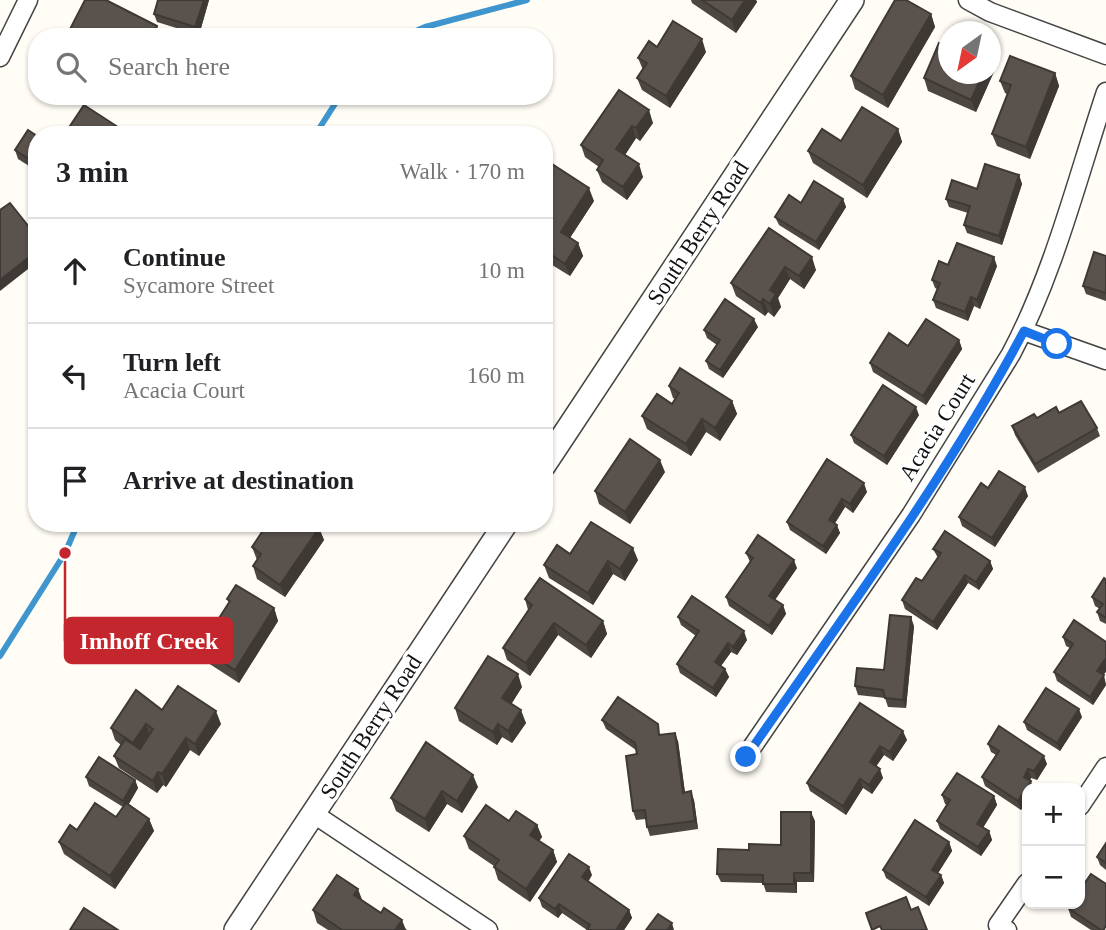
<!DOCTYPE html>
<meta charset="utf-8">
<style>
:root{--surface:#fff;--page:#f6f6f6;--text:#202124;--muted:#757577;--line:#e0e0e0}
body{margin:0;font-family:"Times New Roman",serif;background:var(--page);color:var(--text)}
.controls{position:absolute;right:21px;bottom:21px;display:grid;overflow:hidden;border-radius:14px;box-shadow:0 2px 5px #0004}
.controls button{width:63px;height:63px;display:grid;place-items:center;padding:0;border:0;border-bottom:2px solid var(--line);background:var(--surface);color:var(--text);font:35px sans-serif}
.compass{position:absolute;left:938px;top:21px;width:63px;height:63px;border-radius:50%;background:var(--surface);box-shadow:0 2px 5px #0004;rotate:213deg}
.stop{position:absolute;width:21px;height:21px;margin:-16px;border:5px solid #1a73e8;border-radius:50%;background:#fff}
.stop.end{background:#1a73e8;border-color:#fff;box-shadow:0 2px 7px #0008}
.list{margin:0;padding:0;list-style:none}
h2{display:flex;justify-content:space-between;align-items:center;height:91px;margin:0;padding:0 28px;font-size:30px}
h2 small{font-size:23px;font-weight:400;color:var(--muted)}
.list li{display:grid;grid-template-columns:46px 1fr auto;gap:21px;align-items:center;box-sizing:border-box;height:105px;padding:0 28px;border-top:2px solid var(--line)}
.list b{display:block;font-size:26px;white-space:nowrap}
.list p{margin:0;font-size:23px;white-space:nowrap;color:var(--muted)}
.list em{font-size:23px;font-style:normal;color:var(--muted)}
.icon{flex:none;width:38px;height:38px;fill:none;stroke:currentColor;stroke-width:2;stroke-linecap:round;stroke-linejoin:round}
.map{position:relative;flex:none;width:1106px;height:930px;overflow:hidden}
.search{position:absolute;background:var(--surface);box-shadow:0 2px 5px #0004;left:28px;top:28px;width:525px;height:77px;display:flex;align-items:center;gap:18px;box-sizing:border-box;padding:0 24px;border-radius:28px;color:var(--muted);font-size:26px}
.panel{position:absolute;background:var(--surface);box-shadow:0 2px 5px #0004;left:28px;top:126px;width:525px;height:406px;border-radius:28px}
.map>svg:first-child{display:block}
</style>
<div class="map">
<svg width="1106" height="930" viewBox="0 0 1106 930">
<rect width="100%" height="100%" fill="#fffdf5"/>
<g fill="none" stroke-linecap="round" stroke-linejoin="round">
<g stroke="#3f96cf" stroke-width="6">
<polyline points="402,37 425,27 527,0"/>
<polyline points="315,135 340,96"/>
<polyline points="0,656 65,553 78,523"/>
</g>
<defs>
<g id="minor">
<polyline points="968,0 990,12 1106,55"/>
<polyline points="0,57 28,0"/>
<polyline points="1024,331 1106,360"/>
<path d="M 746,756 L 911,515 L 1011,354 C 1054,273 1077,179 1106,92"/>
<polyline points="1080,806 1106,767"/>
<polyline points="314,814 488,930"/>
<polyline points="1007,930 998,925 1027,883"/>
</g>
<g id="tertiary">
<polyline points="544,465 852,0"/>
<polyline points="236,930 506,523"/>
</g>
</defs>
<use href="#minor" stroke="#444" stroke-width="21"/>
<use href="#tertiary" stroke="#444" stroke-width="26"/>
<use href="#minor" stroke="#fff" stroke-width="18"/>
<use href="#tertiary" stroke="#fff" stroke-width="23"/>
</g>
<g fill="#4d4742">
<polygon points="158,0 209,0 199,35 157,22 154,14"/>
<polygon points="691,0 756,0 757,2 736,33 692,3"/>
<polygon points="931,14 935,27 888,108 855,89 851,76"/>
<polygon points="657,47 706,52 670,108 642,90 637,78 643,70 638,58"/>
<polygon points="996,67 976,112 928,91 924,78"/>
<polygon points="1055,73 1059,86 1030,159 997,146 992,134 1007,94 1005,93 1000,81"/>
<polygon points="619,90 653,123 640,141 636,138 625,155 643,177 627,200 602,182 597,170 599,167 585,157 581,145"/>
<polygon points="898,129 902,142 867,198 813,163 808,151 841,141"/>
<polygon points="37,136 37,171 18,159 15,150"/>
<polygon points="544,169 594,201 570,238 578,243 583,256 570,276 544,260"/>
<polygon points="1019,175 1022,184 1002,245 967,233 964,225 968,213 949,207 946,199"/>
<polygon points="843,199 846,207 819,250 779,225 775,217 801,203"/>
<polygon points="769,228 816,270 804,289 790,279 778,298 781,307 774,317 768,312 765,316 736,296 731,283"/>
<polygon points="1106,256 1106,301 1086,294 1083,286"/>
<polygon points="948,265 997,266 980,309 974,306 968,321 936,308 933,300 937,289 935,288 932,280"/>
<polygon points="758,327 723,378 709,369 706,361 717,345 707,338 704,330"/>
<polygon points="959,340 962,349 926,405 873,372 870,363 908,346"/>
<polygon points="669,386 732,401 737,414 720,441 706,432 691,456 647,429 642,416 672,404 675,399 673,398"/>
<polygon points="1059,413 1097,428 1100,436 1038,473 1015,435 1012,426 1037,418"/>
<polygon points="919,415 887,465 854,443 851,435"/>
<polygon points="827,459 867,492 853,513 845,507 835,523 840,533 826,554 790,530 787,522"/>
<polygon points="665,472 630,524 599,504 595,491"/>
<polygon points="988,488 1028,496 995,547 962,526 959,517"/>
<polygon points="319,528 324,540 285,597 257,579 253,566 257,560 252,547"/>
<polygon points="933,549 990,561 993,569 979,590 968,583 937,630 905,609 902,600 922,581 938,558"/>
<polygon points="746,553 797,568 775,600 783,605 786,614 772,635 729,606 726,597 750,562"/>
<polygon points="570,554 638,560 625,581 613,574 593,605 549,578 544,565"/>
<polygon points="1106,580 1106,624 1100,621 1097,612 1100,609 1095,606 1092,597"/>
<polygon points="227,599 274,608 278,621 239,683 205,661 200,648 229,603"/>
<polygon points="525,599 603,621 607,634 591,658 558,635 530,676 507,660 503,648 528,610"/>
<polygon points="678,617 747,640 737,655 731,652 721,666 725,669 729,677 716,697 680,673 677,664 696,636 681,625"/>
<polygon points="914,626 906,708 888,707 885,698 858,695 855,686 884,670"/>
<polygon points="1063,637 1106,642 1106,672 1103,675 1106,685 1093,705 1057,681 1054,672 1070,648 1066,646"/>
<polygon points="522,687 511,704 526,723 512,743 502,737 497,745 459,721 455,708"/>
<polygon points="860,703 907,740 893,761 884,755 876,766 883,778 872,794 863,788 846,815 810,791 807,783"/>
<polygon points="162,710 221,724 199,756 190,750 166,787 163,785 157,793 119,768 114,756 121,745 115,740 111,728"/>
<polygon points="1082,717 1060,751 1027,730 1024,722"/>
<polygon points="602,720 661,734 678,741 685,792 694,800 698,829 650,836 647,827 646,819 636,820 633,811 636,750 606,729"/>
<polygon points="426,742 478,787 462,813 447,804 429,832 396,811 391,798"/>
<polygon points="988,744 1047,764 1037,780 1031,778 1030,781 1027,788 1027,800 1021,810 985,786 982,777 996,755 991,752"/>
<polygon points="86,777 135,780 138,788 128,805 149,819 154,831 115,889 64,854 59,842 77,830 116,817 123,807 89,786"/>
<polygon points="942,795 994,796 997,805 983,828 989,831 992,840 981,856 940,829 937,821 947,805 945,804"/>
<polygon points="509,821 537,825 542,837 539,841 553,850 557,862 530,902 498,880 494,867 494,866 469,849 464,836"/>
<polygon points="815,821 814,882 797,882 797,893 766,892 763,883 721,882 717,874 749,850 781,845"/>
<polygon points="949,842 952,851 938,873 941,875 944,883 929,906 886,878 883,870"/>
<polygon points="1106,843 1106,870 1100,865 1097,857"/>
<polygon points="592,875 588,882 629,910 632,918 624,930 587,930 562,913 558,918 542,907 539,898"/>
<polygon points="362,901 406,929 407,930 328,930 317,923 313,910"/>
<polygon points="1068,908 1106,930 1091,930 1071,917"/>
</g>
<g fill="#3f3936">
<polygon points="204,0 209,0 199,35 195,27"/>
<polygon points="745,0 756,0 757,2 736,33 732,20"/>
<polygon points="931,14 935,27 888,108 883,95"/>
<polygon points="157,26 160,35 159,37 151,37"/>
<polygon points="702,39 706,52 670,108 666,96"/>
<polygon points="992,54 996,67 976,112 971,100 983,74 990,74 990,57"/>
<polygon points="1055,73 1059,86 1030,159 1026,147"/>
<polygon points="649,110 653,123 640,141 636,128"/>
<polygon points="632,126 636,138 621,161 616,149"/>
<polygon points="898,129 902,142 867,198 863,185"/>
<polygon points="639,164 643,177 627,200 623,187"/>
<polygon points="1019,175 1022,184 1002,245 999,236"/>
<polygon points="589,188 594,201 565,245 561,232"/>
<polygon points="843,199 846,207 819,250 816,242"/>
<polygon points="578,243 583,256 570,276 565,264"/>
<polygon points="37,251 37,262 0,291 0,280"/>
<polygon points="812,257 816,270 804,289 799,276"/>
<polygon points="994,257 997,266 980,309 977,300"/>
<polygon points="785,267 790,279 778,298 781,307 774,317 770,304 770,290"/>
<polygon points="971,297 974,306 968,321 965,312"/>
<polygon points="763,299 768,312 765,316 761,303"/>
<polygon points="754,319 758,327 723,378 720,370"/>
<polygon points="959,340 962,349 926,405 923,396"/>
<polygon points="732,401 737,414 720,441 715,428"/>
<polygon points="916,407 919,415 887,465 884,456"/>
<polygon points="702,419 706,432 691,456 686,444"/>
<polygon points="660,460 665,472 630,524 625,512"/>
<polygon points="864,483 867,492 853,513 850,504"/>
<polygon points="1025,487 1028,496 995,547 992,538"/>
<polygon points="842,499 845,507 832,528 829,520"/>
<polygon points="837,525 840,533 826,554 823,546"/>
<polygon points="319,528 324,540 285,597 280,585"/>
<polygon points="633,548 638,560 625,581 620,569"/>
<polygon points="794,560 797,568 772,604 769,596"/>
<polygon points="608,561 613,574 593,605 588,593"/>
<polygon points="990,561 993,569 979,590 976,582"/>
<polygon points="965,575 968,583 937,630 933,622"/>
<polygon points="783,605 786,614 772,635 769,626"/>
<polygon points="274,608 278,621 239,683 235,670"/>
<polygon points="911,617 914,626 906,708 903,700"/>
<polygon points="603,621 607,634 591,658 586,645"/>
<polygon points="554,623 558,635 530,676 526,663"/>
<polygon points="744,631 747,640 737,655 733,647"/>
<polygon points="728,643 731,652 718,670 715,662"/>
<polygon points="1106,658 1106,671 1100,680 1097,671"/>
<polygon points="725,669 729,677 716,697 713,688"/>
<polygon points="518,674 522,687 507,711 502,698"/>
<polygon points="1104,675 1106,685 1093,705 1090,697"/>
<polygon points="1079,709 1082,717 1060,751 1057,743"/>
<polygon points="521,710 526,723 512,743 508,731"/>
<polygon points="216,711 221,724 199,756 195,744"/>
<polygon points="146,724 150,737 138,755 133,743"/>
<polygon points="498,724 502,737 497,745 493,732"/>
<polygon points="903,731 907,740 893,761 890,752"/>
<polygon points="675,733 678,741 686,801 683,793"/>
<polygon points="186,738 190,750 166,787 162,774"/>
<polygon points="880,746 884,755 873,771 870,762"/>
<polygon points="1044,756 1047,764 1037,780 1034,771"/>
<polygon points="880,769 883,778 872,794 869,785"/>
<polygon points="1028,769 1031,778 1027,785 1024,777"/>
<polygon points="158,772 163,785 157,793 153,781"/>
<polygon points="473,775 478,787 462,813 457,801"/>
<polygon points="860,779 863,788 846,815 843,806"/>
<polygon points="135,780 138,788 126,809 123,801"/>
<polygon points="1031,781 1033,788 1027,788 1027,800 1021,810 1018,801"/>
<polygon points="442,791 447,804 429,832 425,819"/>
<polygon points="691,791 694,800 698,829 695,821"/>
<polygon points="994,796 997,805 980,832 977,824"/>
<polygon points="811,812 815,821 814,882 811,873"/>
<polygon points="149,819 154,831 115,889 110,876"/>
<polygon points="537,825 542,837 535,847 530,835"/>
<polygon points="989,831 992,840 981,856 978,847"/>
<polygon points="949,842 952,851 935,878 932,870"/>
<polygon points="553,850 557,862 530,902 526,889"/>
<polygon points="589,867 592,875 585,886 582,877"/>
<polygon points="794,873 797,882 797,893 794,884"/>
<polygon points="941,875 944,883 929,906 926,897"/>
<polygon points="358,889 363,902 354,895"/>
<polygon points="559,904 562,913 558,918 555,909"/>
<polygon points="629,910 632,918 624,930 616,930"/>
<polygon points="402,920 406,930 395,930"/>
<polygon points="672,923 674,930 668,930 668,929"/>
</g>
<g fill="#5a524d" stroke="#3f3936" stroke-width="2">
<polygon points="85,0 106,0 157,26 151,37 66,37"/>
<polygon points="158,0 204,0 195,27 154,14"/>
<polygon points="702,0 745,0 732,20"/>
<polygon points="895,0 906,0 931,14 883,95 851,76"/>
<polygon points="673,21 702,39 666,96 637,78 647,63 638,58 649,41 657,47"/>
<polygon points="939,43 948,48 948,74 983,74 971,100 924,78"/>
<polygon points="1010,56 1055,73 1026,147 992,134 1011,85 1000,81"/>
<polygon points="619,90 649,110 636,128 632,126 616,149 639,164 623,187 597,170 603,160 581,145"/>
<polygon points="84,105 130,135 64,135"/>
<polygon points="862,107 898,129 863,185 808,151 822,129 841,141"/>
<polygon points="28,130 37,136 37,164 15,150"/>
<polygon points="549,162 589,188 561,232 578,243 565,264 544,250 544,169"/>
<polygon points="985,164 1019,175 999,236 964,225 970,206 946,199 952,180 977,189"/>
<polygon points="814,181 843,199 816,242 775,217 789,195 801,203"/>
<polygon points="10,203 37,237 37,251 0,280 0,210"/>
<polygon points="769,228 812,257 799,276 785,267 770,290 776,294 770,304 763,299 761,303 731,283"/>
<polygon points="957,243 994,257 977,300 971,297 965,312 933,300 940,283 932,280 939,261 948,265"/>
<polygon points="1094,252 1106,256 1106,293 1083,286"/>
<polygon points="725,299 754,319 720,370 706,361 720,340 704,330"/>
<polygon points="926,319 959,340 923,396 870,363 889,333 908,346"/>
<polygon points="680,368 732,401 715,428 702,419 686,444 642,416 657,394 672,404 679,393 669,386"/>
<polygon points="883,385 916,407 884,456 851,435"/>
<polygon points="1081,401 1097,428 1035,464 1012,426 1034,414 1037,418 1056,407 1059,413"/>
<polygon points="630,439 660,460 625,512 595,491"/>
<polygon points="827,459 864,483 850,504 842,499 829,520 837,525 823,546 787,522"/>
<polygon points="999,471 1025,487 992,538 959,517 981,483 988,488"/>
<polygon points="591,522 633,548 620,569 608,561 588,593 544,565 557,545 570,554"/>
<polygon points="268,523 313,523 319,528 280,585 253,566 261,554 252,547"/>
<polygon points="945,531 990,561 976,582 965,575 933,622 902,600 916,578 922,581 941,553 933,549"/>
<polygon points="758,535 794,560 769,596 783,605 769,626 726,597 753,558 746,553"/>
<polygon points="540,578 603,621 586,645 554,623 526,663 503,648 532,605 525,599"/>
<polygon points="1104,578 1106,580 1106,618 1097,612 1103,604 1092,597"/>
<polygon points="236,585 274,608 235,670 200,648 230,601 227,599"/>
<polygon points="692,596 744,631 733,647 728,643 715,662 725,669 713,688 677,664 699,631 678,617"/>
<polygon points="890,615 911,617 903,700 885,698 883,690 855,686 857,668 884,670"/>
<polygon points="1074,620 1106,642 1106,658 1097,671 1104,675 1090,697 1054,672 1073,644 1063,637"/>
<polygon points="488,656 518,674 502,698 521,710 508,731 498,724 493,732 455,708"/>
<polygon points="178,686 216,711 195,744 186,738 162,774 158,772 153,781 114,756 125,739 140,749 153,729 146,724 133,743 111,728 136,690 162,710"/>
<polygon points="1046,688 1079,709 1057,743 1024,722"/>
<polygon points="618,697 658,724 659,735 675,733 683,793 691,791 695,821 647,827 645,810 633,811 626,756 637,754 635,743 602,720"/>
<polygon points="860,703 903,731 890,752 880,746 870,762 880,769 869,785 860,779 843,806 807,783"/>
<polygon points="999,726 1044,756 1034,771 1028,769 1024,777 1031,781 1018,801 982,777 999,751 988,744"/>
<polygon points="426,742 473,775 457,801 442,791 425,819 391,798"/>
<polygon points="99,757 135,780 123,801 86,777"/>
<polygon points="957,773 994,796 977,824 989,831 978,847 937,821 950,800 942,795"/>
<polygon points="95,803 116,817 126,803 149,819 110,876 59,842 70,825 77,830"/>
<polygon points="486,805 509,821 516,811 537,825 530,835 553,850 526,889 494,867 499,860 464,836"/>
<polygon points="781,812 811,812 811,873 794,873 794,884 763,884 763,875 717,874 718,849 749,850 749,844 781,845"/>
<polygon points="915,820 949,842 932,870 941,875 926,897 883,870"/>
<polygon points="1106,843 1106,863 1097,857"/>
<polygon points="569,854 589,867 582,877 629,910 616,930 587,930 590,925 559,904 555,909 539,898"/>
<polygon points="1091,874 1106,884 1106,926 1103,930 1101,930 1068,908 1071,904 1080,904 1080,890"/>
<polygon points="337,875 358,889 354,895 381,913 384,908 402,920 395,930 342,930 313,910"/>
<polygon points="906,897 911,910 918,907 927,930 882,930 880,926 872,930 866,913"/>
<polygon points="84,908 118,930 70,930"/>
<polygon points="658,914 672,923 668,929 670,930 646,930"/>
</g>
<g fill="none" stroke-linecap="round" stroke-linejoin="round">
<path stroke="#1a73e8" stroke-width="9" d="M 746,757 C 842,618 945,480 1024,331 L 1057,344"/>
</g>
<g text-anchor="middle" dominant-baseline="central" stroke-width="7" stroke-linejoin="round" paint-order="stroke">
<g font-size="23" fill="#111" stroke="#fff">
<text transform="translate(698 233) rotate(-57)">South Berry Road</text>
<text transform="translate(937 427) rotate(-58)">Acacia Court</text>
<text transform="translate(371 727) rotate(-57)">South Berry Road</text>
</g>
</g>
<path fill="none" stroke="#c4262e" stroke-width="2.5" d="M65 553L65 641"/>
<circle fill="#c4262e" stroke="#fff" stroke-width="2.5" cx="65" cy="553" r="7"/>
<rect fill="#c4262e" stroke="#c4262e" stroke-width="2.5" x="65" y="618" width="167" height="45" rx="7"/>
<g font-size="24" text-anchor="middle" font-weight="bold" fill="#fff">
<text x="149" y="649">Imhoff Creek</text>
</g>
</svg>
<div class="controls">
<button>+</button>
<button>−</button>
</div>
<svg class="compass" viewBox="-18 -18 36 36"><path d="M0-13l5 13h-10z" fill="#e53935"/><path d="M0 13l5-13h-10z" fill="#757577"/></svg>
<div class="stop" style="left:1057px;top:344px"></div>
<div class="stop end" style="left:746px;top:757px"></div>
<div class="search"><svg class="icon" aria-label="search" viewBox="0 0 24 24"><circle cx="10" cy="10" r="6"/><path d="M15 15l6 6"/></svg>Search here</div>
<section class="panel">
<h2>3 min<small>Walk · 170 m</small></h2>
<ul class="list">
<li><svg class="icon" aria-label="ahead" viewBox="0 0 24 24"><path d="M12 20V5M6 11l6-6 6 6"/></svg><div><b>Continue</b><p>Sycamore Street</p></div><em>10 m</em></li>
<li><svg class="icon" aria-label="left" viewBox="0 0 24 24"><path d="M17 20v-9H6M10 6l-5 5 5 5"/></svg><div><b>Turn left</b><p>Acacia Court</p></div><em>160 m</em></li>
<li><svg class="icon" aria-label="arrive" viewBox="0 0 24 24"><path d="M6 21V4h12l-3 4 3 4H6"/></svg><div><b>Arrive at destination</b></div></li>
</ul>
</section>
</div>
